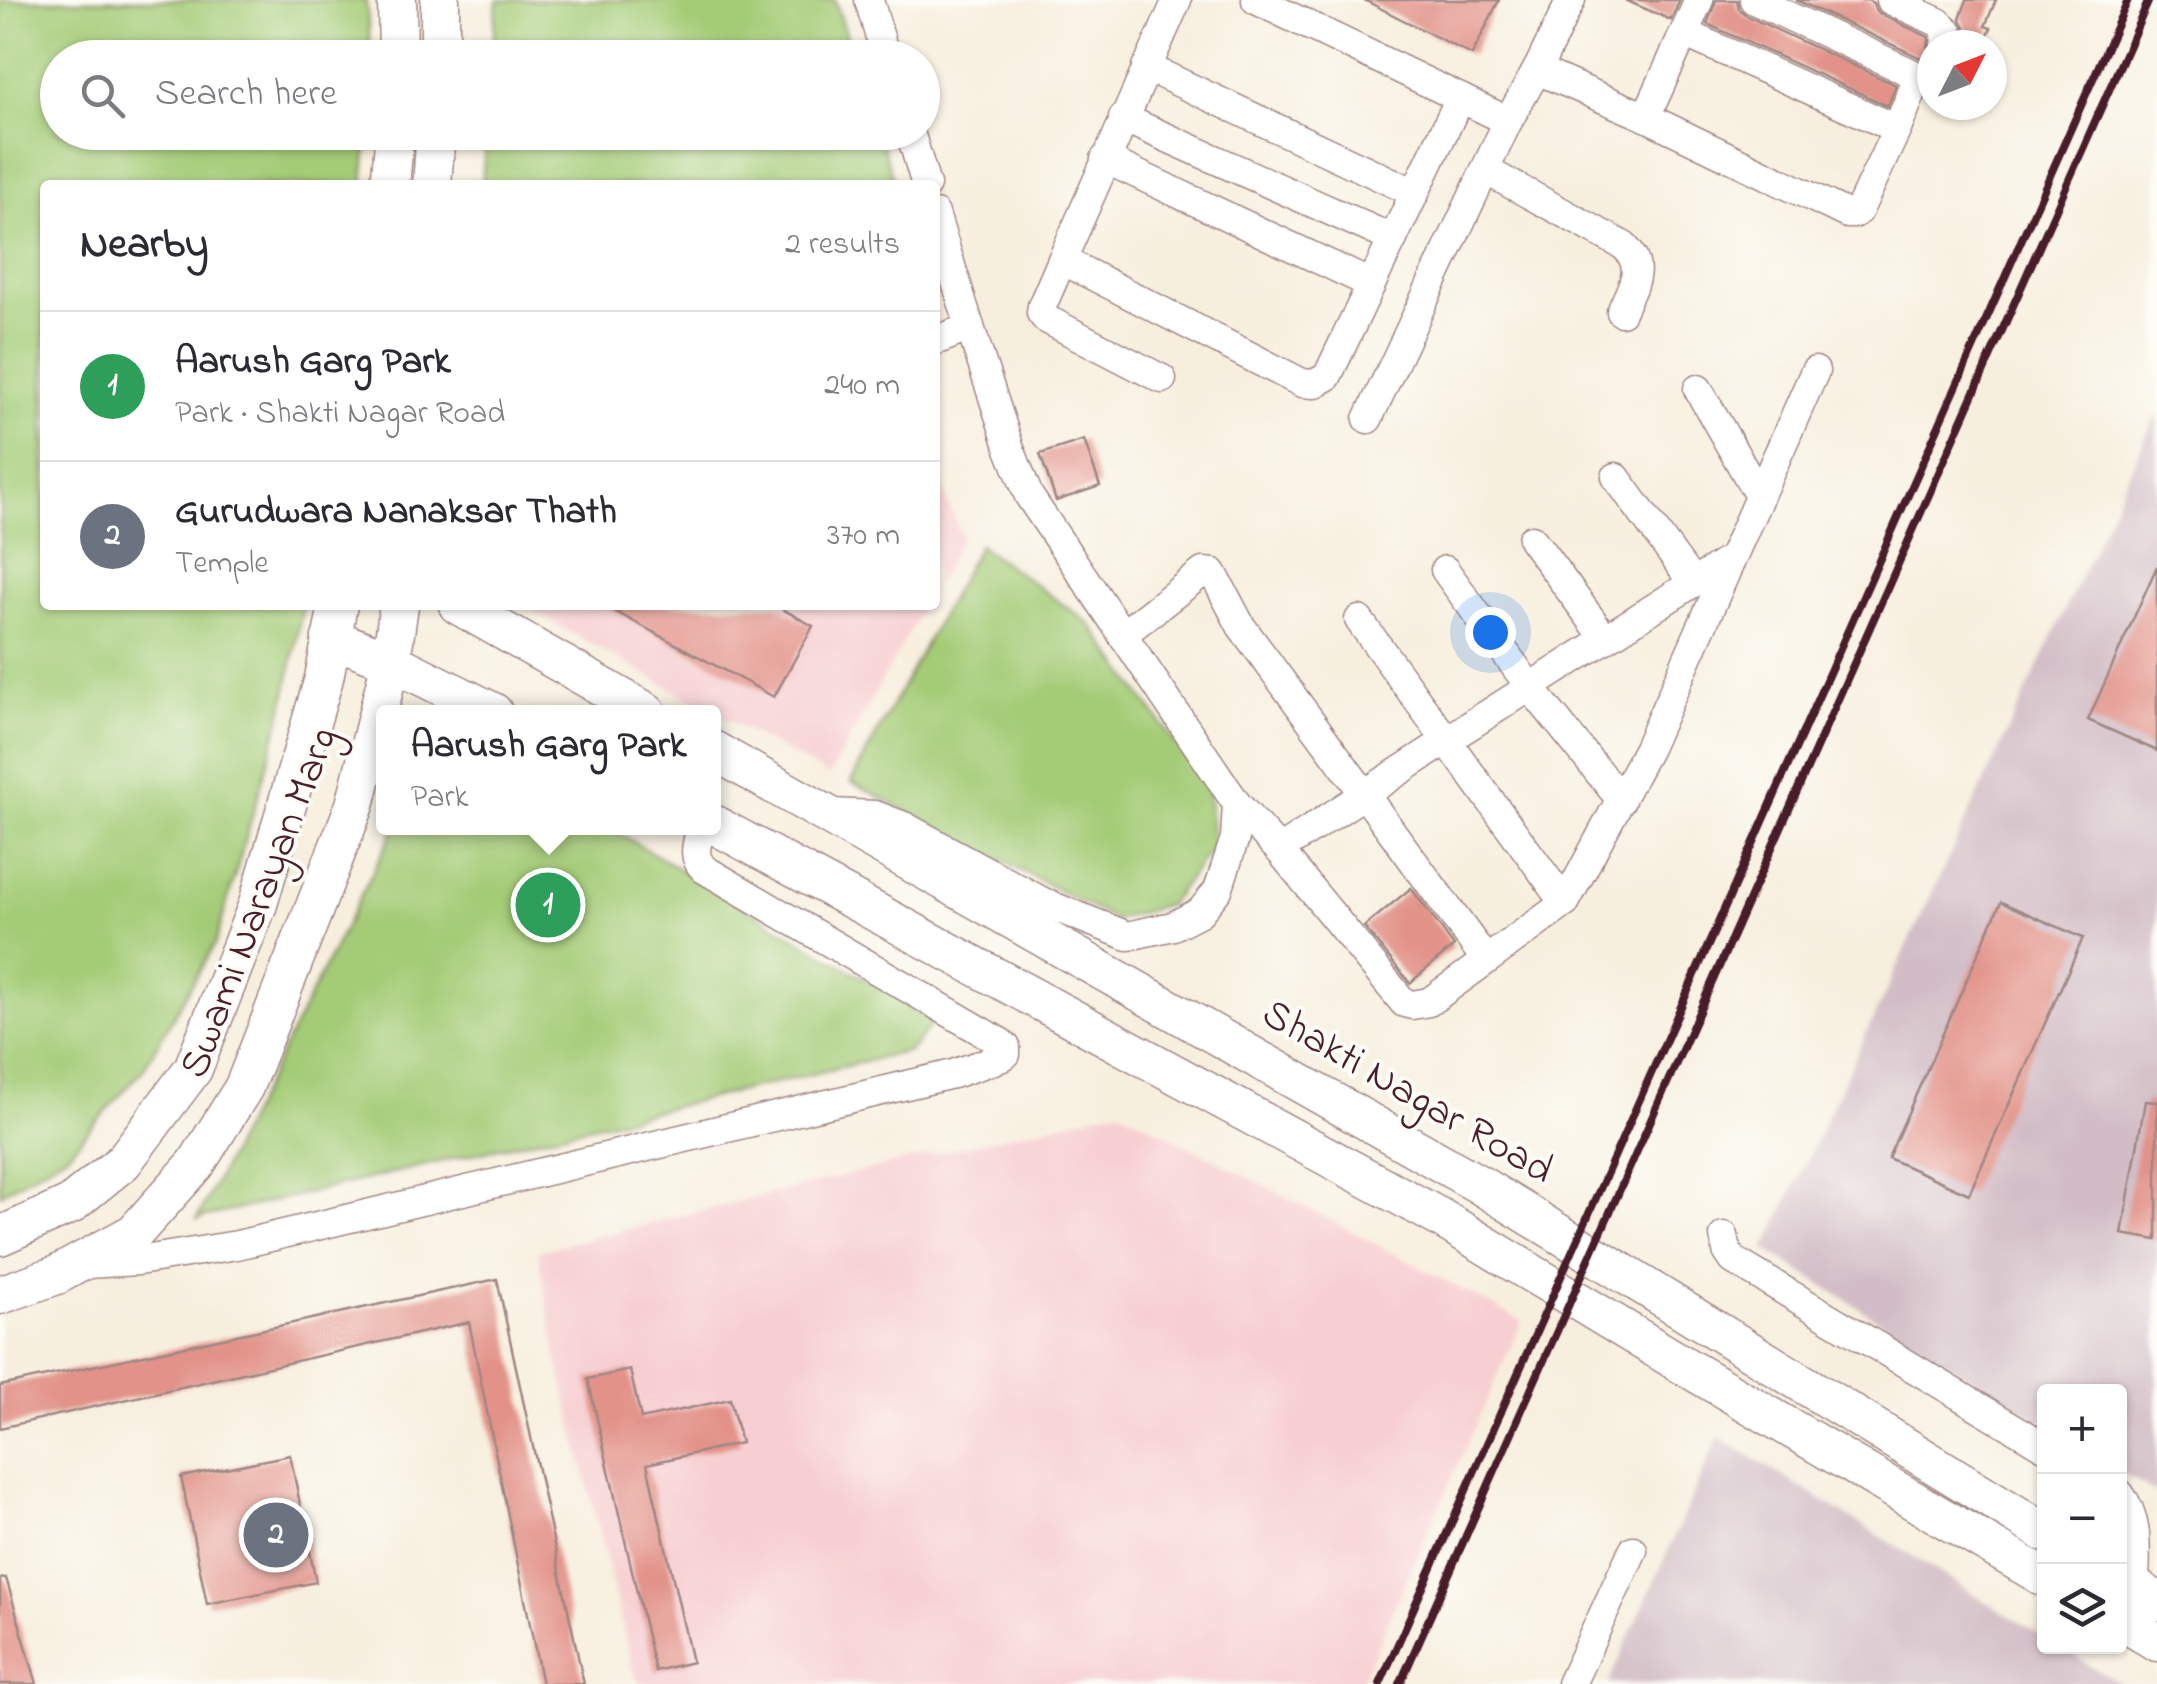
<!DOCTYPE html>
<meta charset="utf-8">
<style>
:root{--surface:#fff;--page:#f7f7f7;--text:#2b2b33;--muted:#7c7c81;--line:#e1e1e2;--accent:#db2777}
body{margin:0;font-family:"Indie Flower",sans-serif;background:var(--page);color:var(--text)}
.controls{position:absolute;right:30px;bottom:30px;display:grid;overflow:hidden;border-radius:10px;box-shadow:0 2px 8px #0004}
.controls button{width:90px;height:90px;display:grid;place-items:center;padding:0;border:0;border-bottom:2px solid var(--line);background:var(--surface);color:var(--text);font:50px sans-serif}
.compass{position:absolute;left:1917px;top:30px;width:90px;height:90px;border-radius:50%;background:var(--surface);box-shadow:0 2px 8px #0004;rotate:48deg}
.you{position:absolute;left:1490px;top:632px;width:35px;height:35px;margin:-25px;border:8px solid #fff;border-radius:50%;background:#1a73e8;box-shadow:0 0 0 15px #1a73e833}
.badge{display:grid;place-items:center;width:65px;height:65px;border-radius:50%;background:var(--accent);color:#fff;font-size:32px;font-weight:700}
.pin{position:absolute;translate:-50% -50%;border:5px solid #fff;box-shadow:0 2px 10px #0006}
.popup{position:absolute;left:376px;top:705px;width:345px;height:130px;box-sizing:border-box;display:grid;place-content:center;border-radius:10px;background:var(--surface);filter:drop-shadow(0 2px 8px #0005);font-size:32px;white-space:nowrap;color:var(--muted)}
.popup b{font-size:38px;color:var(--text)}
.popup::after{content:'';position:absolute;left:50%;top:100%;margin-left:-20px;border:20px solid transparent;border-top-color:var(--surface)}
.list{margin:0;padding:0;list-style:none}
h2{display:flex;justify-content:space-between;align-items:center;height:130px;margin:0;padding:0 40px;font-size:42px}
h2 small{font-size:32px;font-weight:400;color:var(--muted)}
.list li{display:grid;grid-template-columns:65px 1fr auto;gap:30px;align-items:center;box-sizing:border-box;height:150px;padding:0 40px;border-top:2px solid var(--line)}
.list b{display:block;font-size:38px;white-space:nowrap}
.list p{margin:0;font-size:32px;white-space:nowrap;color:var(--muted)}
.list em{font-size:32px;font-style:normal;color:var(--muted)}
.icon{flex:none;width:55px;height:55px;fill:none;stroke:currentColor;stroke-width:2;stroke-linecap:round;stroke-linejoin:round}
.map{position:relative;flex:none;width:2157px;height:1684px;overflow:hidden}
.search{position:absolute;background:var(--surface);box-shadow:0 2px 8px #0004;left:40px;top:40px;width:900px;height:110px;display:flex;align-items:center;gap:25px;box-sizing:border-box;padding:0 35px;border-radius:55px;color:var(--muted);font-size:38px}
.panel{position:absolute;background:var(--surface);box-shadow:0 2px 8px #0004;left:40px;top:180px;width:900px;height:430px;border-radius:10px}
.map>svg:first-child{display:block}
</style>
<div class="map">
<svg width="2157" height="1684" viewBox="0 0 2157 1684">
<rect width="100%" height="100%" fill="#fdfcf7"/>
<filter id="ink" filterUnits="userSpaceOnUse"><feTurbulence type="fractalNoise" baseFrequency=".01" numOctaves="2"/><feDisplacementMap in="SourceGraphic" scale="20" xChannelSelector="R" yChannelSelector="G"/><feConvolveMatrix kernelMatrix="1 2 1 2 8 2 1 2 1" color-interpolation-filters="sRGB"/></filter>
<filter id="wash" filterUnits="userSpaceOnUse"><feTurbulence type="fractalNoise" baseFrequency=".0048" numOctaves="4" result="noise"/><feDisplacementMap in="SourceGraphic" scale="40" xChannelSelector="R" yChannelSelector="G"/><feGaussianBlur stdDeviation="2.25" result="paint"/><feColorMatrix in="noise" values="0 0 0 0 0 0 0 0 0 0 0 0 0 0 0 0 0 1.4 0 .05"/><feComposite in="paint" operator="in"/></filter>
<g filter="url(#wash)">
<rect width="100%" height="100%" fill="#f7efde"/>
<g fill="#f7cfd2">
<polygon points="935,471 962,537 935,586"/>
<polygon points="521,605 924,605 829,776"/>
<polygon points="1118,1109 1522,1321 1360,1684 640,1684 634,1674 556,1354 538,1251"/>
</g>
<g fill="#d2bdc6">
<polygon points="2157,413 2157,1494 2120,1471 2120,1392 2044,1392 2044,1424 1765,1249"/>
<polygon points="1719,1437 2044,1637 2044,1646 2060,1647 2121,1684 1608,1684"/>
</g>
<g fill="#a4cc77" stroke="#777651" stroke-width="2.5">
<polygon points="0,0 366,0 371,57 58,58 58,132 368,133 363,185 45,185 45,605 303,605 283,709 215,944 142,1071 68,1153 0,1194"/>
<polygon points="497,0 835,0 854,57 492,57"/>
<polygon points="486,133 878,133 895,185 482,185"/>
<polygon points="979,545 1089,623 1208,788 1213,847 1168,905 1115,920 851,782"/>
<polygon points="395,828 610,828 935,1020 910,1051 197,1219"/>
</g>
<g id="blocks">
<g fill="#e29288">
<polygon points="1364,0 1499,0 1472,55"/>
<polygon points="1625,0 1680,0 1671,20"/>
<polygon points="1716,0 1737,0 1739,9 1747,16 1896,85 1888,106 1707,24"/>
<polygon points="1796,0 1867,0 1873,3 1876,11 1882,15 1929,37 1928,49 1932,56 1932,69 1923,59"/>
<polygon points="1967,0 1996,0 1985,26 1991,28 1983,45 1963,45 1965,27 1960,18"/>
<polygon points="1084,440 1100,486 1056,501 1040,454"/>
<polygon points="2157,566 2157,751 2088,720"/>
<polygon points="603,605 775,605 813,626 774,697"/>
<polygon points="1411,888 1454,946 1410,983 1364,927"/>
<polygon points="2001,902 2083,938 1969,1194 1888,1158"/>
<polygon points="2145,1101 2157,1102 2157,1240 2122,1234"/>
<polygon points="497,1279 584,1684 542,1684 469,1322 0,1428 0,1386"/>
<polygon points="630,1370 641,1419 730,1399 741,1443 647,1464 692,1662 655,1671 588,1379"/>
<polygon points="290,1455 316,1582 207,1604 181,1477"/>
<polygon points="6,1578 37,1684 0,1684 0,1579"/>
</g>
</g>
</g>
<g filter="url(#ink)">
<use href="#blocks" fill-opacity="0" stroke="#a08784" stroke-width="2.5"/>
<g fill="none" stroke-linecap="round" stroke-linejoin="round">
<defs>
<g id="street">
<polyline points="869,0 886,58"/>
<polyline points="1177,0 1062,260 1302,383 1314,384 1327,377 1460,98"/>
<polyline points="1256,0 1508,121 1368,419"/>
<polyline points="1890,0 1938,22 1948,31 1945,45"/>
<polyline points="1684,33 1897,129"/>
<polyline points="1146,67 1415,193"/>
<polyline points="1537,70 1646,117 1699,0"/>
<polyline points="1646,117 1847,214 1854,214 1859,210 1897,129 1914,87 1916,75 1754,0"/>
<polyline points="1123,118 1393,239"/>
<polyline points="1508,121 1537,70 1571,0"/>
<polyline points="910,132 926,185"/>
<polyline points="1105,159 1371,284"/>
<path d="M 1485,170 L 1624,246 C 1647,268 1631,287 1621,312"/>
<polyline points="935,214 970,327 935,341"/>
<polyline points="1062,260 1042,306 1041,313 1046,319 1162,379"/>
<polyline points="1698,389 1759,496"/>
<polyline points="1616,477 1693,583"/>
<polyline points="1532,539 1605,638"/>
<polyline points="1732,558 1815,371"/>
<polyline points="1445,570 1530,687 1621,800"/>
<polyline points="1359,620 1565,903"/>
<polyline points="1122,635 1203,572 1213,573 1241,626 1486,960"/>
<polyline points="1237,804 1279,850 1447,740 1732,558 1648,748 1565,903 1429,1002 1412,1005 1404,1003 1279,850"/>
<polyline points="831,813 875,815 904,826 1047,904 1128,936 1173,926 1200,912 1218,890 1235,838 1237,804 1029,496 1010,449 970,327"/>
<polyline points="1724,1236 1727,1251 1733,1260 2044,1446"/>
<path d="M 86,1264 L 138,1261 L 237,1245 L 953,1074 L 1000,1058 L 1006,1054 L 1006,1047 L 1000,1042 L 704,869 C 691,856 697,844 701,828"/>
<path d="M 2120,1494 C 2141,1521 2135,1555 2135,1588"/>
<polyline points="1571,1684 1633,1550"/>
</g>
<g id="secondary">
<polyline points="397,0 398,58"/>
<polyline points="440,0 440,58"/>
<polyline points="390,185 395,132"/>
<polyline points="432,185 436,132"/>
<polyline points="458,605 647,712"/>
<polyline points="331,638 391,661 493,712"/>
<polyline points="713,750 1480,1185 2044,1532"/>
<polyline points="713,824 1439,1217 1688,1368 2044,1577"/>
<polyline points="0,1236 70,1205 123,1162 193,1069 258,904 324,678 338,605"/>
<polyline points="0,1295 57,1275 134,1233 196,1164 244,1087 355,805 391,661 399,605"/>
<polyline points="2120,1578 2157,1601"/>
<polyline points="2120,1620 2157,1642"/>
</g>
</defs>
<use href="#street" stroke="#a08784" stroke-width="31"/>
<use href="#secondary" stroke="#a08784" stroke-width="41"/>
<use href="#street" stroke="#fff" stroke-width="28"/>
<use href="#secondary" stroke="#fff" stroke-width="38"/>
<g stroke="#4a1f2b" stroke-width="8">
<polyline points="1380,1684 2128,0"/>
<polyline points="1400,1684 2149,0"/>
</g>
</g>
</g>
<g text-anchor="middle" dominant-baseline="central" stroke-width="8" stroke-linejoin="round" paint-order="stroke">
<g font-size="42" fill="#4a1f2b" stroke="#fdfcf7">
<text transform="translate(260 903) rotate(-69)">Swami Narayan Marg</text>
<text transform="translate(1407 1093) rotate(30)">Shakti Nagar Road</text>
</g>
</g>
</svg>
<div class="controls">
<button>+</button>
<button>−</button>
<button><svg class="icon" aria-label="layers" viewBox="0 0 24 24"><path d="M12 4l9 5-9 5-9-5zM3 14l9 5 9-5"/></svg></button>
</div>
<svg class="compass" viewBox="-18 -18 36 36"><path d="M0-13l5 13h-10z" fill="#e53935"/><path d="M0 13l5-13h-10z" fill="#7c7c81"/></svg>
<div class="you"></div>
<div class="pin badge" style="left:548px;top:905px;background:#2e9e5b">1</div>
<div class="popup"><b>Aarush Garg Park</b>Park</div>
<div class="pin badge" style="left:276px;top:1535px;background:#6b7280">2</div>
<div class="search"><svg class="icon" aria-label="search" viewBox="0 0 24 24"><circle cx="10" cy="10" r="6"/><path d="M15 15l6 6"/></svg>Search here</div>
<section class="panel">
<h2>Nearby<small>2 results</small></h2>
<ul class="list">
<li><span class="badge" style="background:#2e9e5b">1</span><div><b>Aarush Garg Park</b><p>Park · Shakti Nagar Road</p></div><em>240 m</em></li>
<li><span class="badge" style="background:#6b7280">2</span><div><b>Gurudwara Nanaksar Thath</b><p>Temple</p></div><em>370 m</em></li>
</ul>
</section>
</div>
